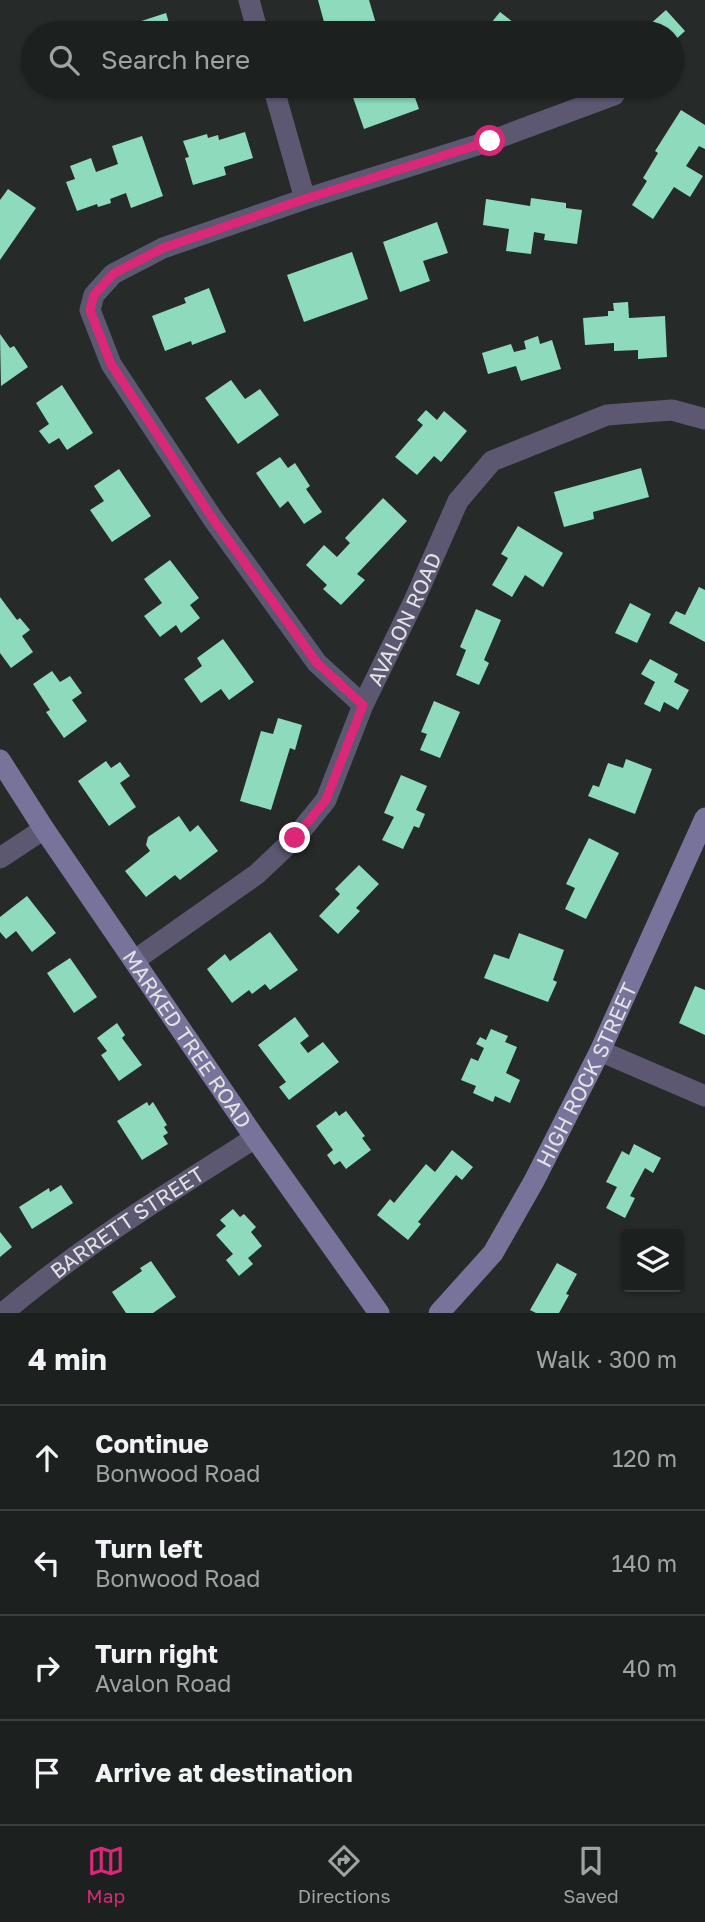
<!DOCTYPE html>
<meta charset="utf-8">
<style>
:root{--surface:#1c201e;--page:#292d2b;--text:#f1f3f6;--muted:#a0a3a4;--line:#3a3e3c;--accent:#db2777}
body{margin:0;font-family:"Golos Text",sans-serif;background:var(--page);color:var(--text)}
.controls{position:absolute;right:21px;bottom:21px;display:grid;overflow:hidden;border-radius:7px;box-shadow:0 2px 5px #0004}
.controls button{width:63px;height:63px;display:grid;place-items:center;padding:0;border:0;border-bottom:2px solid var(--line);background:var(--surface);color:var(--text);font:35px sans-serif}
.stop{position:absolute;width:21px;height:21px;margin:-16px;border:5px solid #db2777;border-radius:50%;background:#fff}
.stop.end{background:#db2777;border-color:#fff;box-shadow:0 2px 7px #0008}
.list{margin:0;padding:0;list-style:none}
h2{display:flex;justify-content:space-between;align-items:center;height:91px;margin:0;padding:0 28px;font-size:30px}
h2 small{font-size:23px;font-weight:400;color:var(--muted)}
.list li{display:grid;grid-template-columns:46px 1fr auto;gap:21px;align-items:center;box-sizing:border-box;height:105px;padding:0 28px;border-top:2px solid var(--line)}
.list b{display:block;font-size:26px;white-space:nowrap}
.list p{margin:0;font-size:23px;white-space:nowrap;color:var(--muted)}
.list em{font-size:23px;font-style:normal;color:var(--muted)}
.icon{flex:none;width:38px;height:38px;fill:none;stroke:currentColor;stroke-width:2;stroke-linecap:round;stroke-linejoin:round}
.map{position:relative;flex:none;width:705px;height:1313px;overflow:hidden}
.search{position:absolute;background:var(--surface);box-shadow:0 2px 5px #0004;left:21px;right:21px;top:21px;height:77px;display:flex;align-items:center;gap:18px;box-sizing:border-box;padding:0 24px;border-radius:38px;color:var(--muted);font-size:26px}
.sheet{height:511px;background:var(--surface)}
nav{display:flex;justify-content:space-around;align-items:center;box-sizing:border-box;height:98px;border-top:2px solid var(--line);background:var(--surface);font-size:19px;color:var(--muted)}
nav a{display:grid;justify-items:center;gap:4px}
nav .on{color:var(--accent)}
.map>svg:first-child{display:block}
</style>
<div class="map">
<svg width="705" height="1313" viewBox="0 0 705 1313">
<rect width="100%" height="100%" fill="#262a28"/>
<g fill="#8ddbbc">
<polygon points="318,0 369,0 377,27 353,33 327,33"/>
<polygon points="666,10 685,31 672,43 672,33 640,33"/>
<polygon points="500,12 527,33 483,33"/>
<polygon points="166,13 172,33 119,33 117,29"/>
<polygon points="151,86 180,86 154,95"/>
<polygon points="349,86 411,86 419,109 364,129"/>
<polygon points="681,110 705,125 705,149 699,146 686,166 703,176 690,197 674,187 653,219 632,205 647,181 643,178 658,153 655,151"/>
<polygon points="245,132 253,158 224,167 226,175 193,185 185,158 189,157 183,141 207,134 208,138 218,135 219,140"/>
<polygon points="142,136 163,196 131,208 126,193 110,199 111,203 98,207 97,204 77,211 66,182 75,179 70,166 91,158 96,172 118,164 112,146"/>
<polygon points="8,189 36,208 0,260 0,200"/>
<polygon points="531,198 566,203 566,208 582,210 577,244 544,240 545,234 534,232 531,254 506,251 509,229 483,225 486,199 530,206"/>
<polygon points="437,222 448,253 423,261 430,281 400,292 383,242"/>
<polygon points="352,252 368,299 304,322 287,275"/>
<polygon points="209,288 226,332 192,345 191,341 165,351 152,316 186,303 184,298"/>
<polygon points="628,302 629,318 665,316 667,357 638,359 638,350 614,351 614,343 585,345 583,318 608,316 608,311 614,311 613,303"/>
<polygon points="0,334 10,348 14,346 28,367 1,386"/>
<polygon points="538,336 540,344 552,340 561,369 521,381 516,366 488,374 482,353 511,344 514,352 526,349 524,341"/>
<polygon points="231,380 245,399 260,389 279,415 238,444 205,398"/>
<polygon points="62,385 93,433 67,450 59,438 49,444 39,431 49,424 36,403"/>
<polygon points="426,410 437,420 444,411 467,431 441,462 434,456 417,475 395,457 423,425 417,420"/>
<polygon points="280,457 288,468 295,463 310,486 306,489 322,512 304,524 288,501 280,508 256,473"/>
<polygon points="641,468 649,497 593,512 594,519 564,527 554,492"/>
<polygon points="119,469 151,516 112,542 90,510 104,501 94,486"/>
<polygon points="383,498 407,521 357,574 365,580 341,605 323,589 327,585 306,565 324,545 337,557 350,543 345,538"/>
<polygon points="518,526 563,553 543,587 525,575 512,597 492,585 508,558 501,554"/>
<polygon points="170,560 199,598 190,605 200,618 181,633 176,625 160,637 144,616 162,603 144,579"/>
<polygon points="699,587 705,590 705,642 669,623 676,611 685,615"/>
<polygon points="0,597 17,620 20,618 30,630 22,636 33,652 11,668 0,653"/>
<polygon points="630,603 651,614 637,643 615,633"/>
<polygon points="476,609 501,620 484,660 489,663 479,685 456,675 466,650 460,647"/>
<polygon points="223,639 254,682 229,700 221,689 201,703 184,679 202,666 197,658"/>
<polygon points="650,659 678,674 674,682 689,690 678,710 664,702 660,712 644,704 655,682 641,674"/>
<polygon points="52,671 60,682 70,676 82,693 72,700 87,721 64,738 46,712 50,710 33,684"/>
<polygon points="434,701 460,712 440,758 420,750 427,734 421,732"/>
<polygon points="278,718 302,725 295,750 290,748 271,810 240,801 261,731 273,734"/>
<polygon points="626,759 652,769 635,814 588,796 593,785 599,787 608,763 623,768"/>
<polygon points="106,761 111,768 120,762 130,776 120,783 136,807 109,826 78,781"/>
<polygon points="401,775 427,786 416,810 425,814 419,828 414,826 403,849 382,840 394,817 384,813"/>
<polygon points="179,816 190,832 198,825 218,851 180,880 175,875 146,897 125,871 150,851 146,845 148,837"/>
<polygon points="589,838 619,853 586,919 565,909 575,888 566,884"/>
<polygon points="359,865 379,884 356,908 360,911 338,934 319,916 340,894 335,889"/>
<polygon points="27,896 56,933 32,952 16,931 6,939 0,932 0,917"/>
<polygon points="270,932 298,970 270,990 265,984 252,994 249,990 232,1003 207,969 225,954 230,961"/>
<polygon points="519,933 564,950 553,980 557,982 548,1002 484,978 494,954 509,959"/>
<polygon points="70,958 97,997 74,1013 47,973"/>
<polygon points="695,986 705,990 705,1035 679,1023"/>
<polygon points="295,1017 309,1036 300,1043 308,1053 323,1042 339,1062 289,1100 279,1087 286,1082 258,1045"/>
<polygon points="117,1023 125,1035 122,1038 142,1065 119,1081 101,1055 107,1051 97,1038"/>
<polygon points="491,1029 508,1036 505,1042 517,1047 506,1073 520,1080 510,1103 495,1096 493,1102 473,1093 476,1086 461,1080 471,1058 478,1061 484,1048 476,1044 480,1037 486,1040"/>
<polygon points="147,1102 149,1106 153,1102 167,1125 164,1127 168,1133 163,1136 168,1144 142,1160 117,1121"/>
<polygon points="336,1111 339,1116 346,1111 365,1136 362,1138 371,1150 346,1169 340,1161 334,1165 327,1155 333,1150 316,1126"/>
<polygon points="634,1144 661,1158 653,1173 645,1168 630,1196 635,1198 625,1218 606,1208 617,1187 606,1182 622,1151 629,1155"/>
<polygon points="452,1150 473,1167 462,1180 456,1175 418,1222 421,1224 408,1240 377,1215 390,1199 394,1203 426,1164 435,1172"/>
<polygon points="61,1185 73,1203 32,1229 19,1207 49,1188 50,1192"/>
<polygon points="233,1209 240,1217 244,1214 256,1227 251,1232 262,1246 248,1258 253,1264 239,1276 226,1260 233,1254 216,1235 226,1226 220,1220"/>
<polygon points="0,1232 12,1247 0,1257"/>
<polygon points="151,1261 176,1297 153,1313 126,1313 112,1292 142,1271 140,1268"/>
<polygon points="557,1263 577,1274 566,1294 569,1295 559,1313 536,1313 530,1310"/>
</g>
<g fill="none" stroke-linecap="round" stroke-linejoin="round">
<g stroke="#5c5871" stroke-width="21">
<polyline points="249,0 258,33"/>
<polyline points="273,86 305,199"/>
<polyline points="363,705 317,663 213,519 111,364 90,310 94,295 113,274 163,248 305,199 490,141 614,95"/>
<polyline points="0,858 44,829"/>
<path id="s1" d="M 135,960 L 257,874 L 295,838 L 326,800 L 363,705 L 414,601 L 458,501 L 492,461 L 607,415 L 672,410 L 705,419"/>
<polyline points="600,1051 705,1096"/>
<path id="s2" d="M 3,1313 C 82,1246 168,1193 255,1138"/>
</g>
<g stroke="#78739a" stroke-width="21">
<path id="s3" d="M 0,760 L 44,829 L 255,1138 L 379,1313"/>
<path id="s4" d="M 439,1313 L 493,1253 L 534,1181 L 600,1051 L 705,818"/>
</g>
</g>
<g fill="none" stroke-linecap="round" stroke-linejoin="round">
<polyline stroke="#db2777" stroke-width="9" points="295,838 326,800 363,705 317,663 213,519 111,364 90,310 94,295 113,274 163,248 305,199 490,141"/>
</g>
<g text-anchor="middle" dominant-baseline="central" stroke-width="7" stroke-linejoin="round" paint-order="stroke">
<g font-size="21" fill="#e2e4e3" stroke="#1c201e">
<text stroke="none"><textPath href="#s1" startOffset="448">AVALON ROAD</textPath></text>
<text stroke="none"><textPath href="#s3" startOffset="336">MARKED TREE ROAD</textPath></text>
<text stroke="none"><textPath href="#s4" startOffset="282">HIGH ROCK STREET</textPath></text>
<text stroke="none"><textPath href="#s2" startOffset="154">BARRETT STREET</textPath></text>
</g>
</g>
</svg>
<div class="controls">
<button><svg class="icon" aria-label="layers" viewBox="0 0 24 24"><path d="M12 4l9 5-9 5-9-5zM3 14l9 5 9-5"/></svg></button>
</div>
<div class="stop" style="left:490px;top:141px"></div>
<div class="stop end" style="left:295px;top:838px"></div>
<div class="search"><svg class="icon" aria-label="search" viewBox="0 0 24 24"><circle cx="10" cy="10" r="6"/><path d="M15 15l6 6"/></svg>Search here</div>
</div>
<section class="sheet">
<h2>4 min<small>Walk · 300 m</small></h2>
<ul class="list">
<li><svg class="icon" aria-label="ahead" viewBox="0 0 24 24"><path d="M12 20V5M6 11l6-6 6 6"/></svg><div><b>Continue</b><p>Bonwood Road</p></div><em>120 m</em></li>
<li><svg class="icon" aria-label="left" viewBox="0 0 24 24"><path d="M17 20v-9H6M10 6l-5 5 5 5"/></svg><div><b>Turn left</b><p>Bonwood Road</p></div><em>140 m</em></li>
<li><svg class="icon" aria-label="right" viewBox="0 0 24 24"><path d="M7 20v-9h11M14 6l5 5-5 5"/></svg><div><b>Turn right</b><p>Avalon Road</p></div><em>40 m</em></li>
<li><svg class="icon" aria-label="arrive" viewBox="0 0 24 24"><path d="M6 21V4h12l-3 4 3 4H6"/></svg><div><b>Arrive at destination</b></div></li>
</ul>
</section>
<nav>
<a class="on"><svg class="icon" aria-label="map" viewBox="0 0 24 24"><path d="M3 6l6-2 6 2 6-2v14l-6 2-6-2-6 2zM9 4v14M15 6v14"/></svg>Map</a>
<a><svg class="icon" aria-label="directions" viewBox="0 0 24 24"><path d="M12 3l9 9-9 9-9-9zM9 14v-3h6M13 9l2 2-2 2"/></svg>Directions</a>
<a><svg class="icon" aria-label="saved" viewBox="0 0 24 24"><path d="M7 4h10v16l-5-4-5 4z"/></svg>Saved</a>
</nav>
